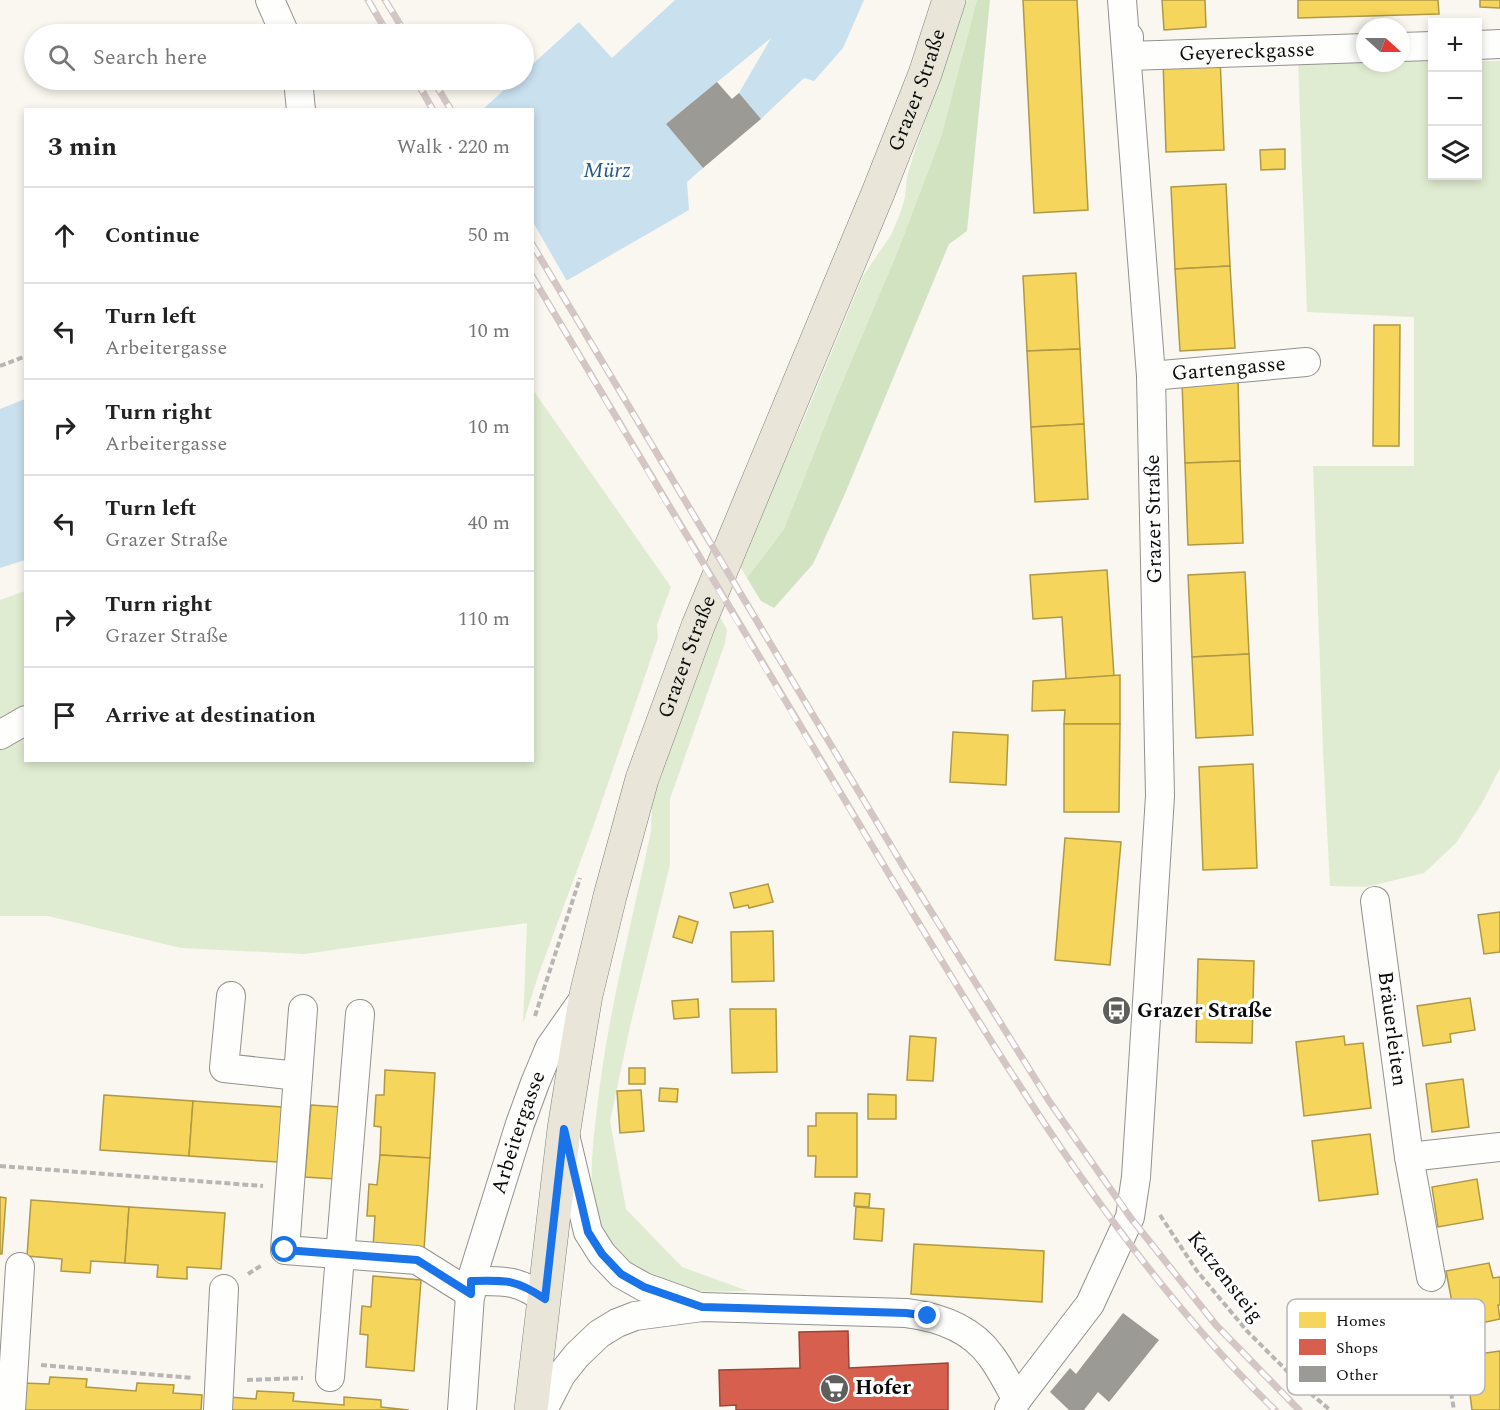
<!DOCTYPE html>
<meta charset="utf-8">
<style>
:root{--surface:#fff;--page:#f6f6f6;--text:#222;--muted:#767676;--line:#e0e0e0}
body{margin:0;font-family:Spectral,serif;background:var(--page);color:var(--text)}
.controls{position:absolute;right:18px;top:18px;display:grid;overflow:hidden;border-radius:0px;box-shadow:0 3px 9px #0003}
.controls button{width:54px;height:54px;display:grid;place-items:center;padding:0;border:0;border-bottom:2px solid var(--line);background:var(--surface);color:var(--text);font:30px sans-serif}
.compass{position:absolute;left:1356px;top:18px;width:54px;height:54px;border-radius:50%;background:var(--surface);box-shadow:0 3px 9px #0003;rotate:111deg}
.stop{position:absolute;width:18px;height:18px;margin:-14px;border:4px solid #1a73e8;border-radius:50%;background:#fff}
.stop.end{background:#1a73e8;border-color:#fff;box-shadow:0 2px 6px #0008}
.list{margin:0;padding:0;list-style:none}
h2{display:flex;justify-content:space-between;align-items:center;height:78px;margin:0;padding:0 24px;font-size:26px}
h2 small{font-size:20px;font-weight:400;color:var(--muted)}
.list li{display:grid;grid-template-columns:39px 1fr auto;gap:18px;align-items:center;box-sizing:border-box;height:96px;padding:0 24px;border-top:2px solid var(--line)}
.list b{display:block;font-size:22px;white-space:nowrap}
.list p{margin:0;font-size:20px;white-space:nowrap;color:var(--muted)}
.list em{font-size:20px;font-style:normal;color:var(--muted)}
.icon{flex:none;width:33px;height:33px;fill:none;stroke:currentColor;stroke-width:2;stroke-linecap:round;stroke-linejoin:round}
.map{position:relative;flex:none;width:1500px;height:1410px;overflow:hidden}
.search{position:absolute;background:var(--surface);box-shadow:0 3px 9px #0003;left:24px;top:24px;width:510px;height:66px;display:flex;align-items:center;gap:15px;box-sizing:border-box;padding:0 21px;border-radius:33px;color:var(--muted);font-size:22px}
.panel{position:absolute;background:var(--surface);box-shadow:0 3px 9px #0003;left:24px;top:108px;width:510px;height:654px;border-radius:0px}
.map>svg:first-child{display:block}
</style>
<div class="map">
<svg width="1500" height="1410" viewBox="0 0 1500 1410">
<rect width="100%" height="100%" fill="#f9f7ef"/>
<g fill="#e0ecd1">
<polygon points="967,0 977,0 941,137 897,253 836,397 784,529 747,578 738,563 804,419 863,276 891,235 900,214 905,197 907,177 914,153"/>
<polygon points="1298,60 1365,60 1365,63 1432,61 1432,176 1478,176 1478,61 1500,61 1500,768 1482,803 1456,843 1424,873 1366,887 1330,886 1323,751 1313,466 1414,466 1414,317 1307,312"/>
<polygon points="533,390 671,587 657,625 658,638 592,830 539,973 523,1024 527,923 304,954 181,948 48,916 0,916 0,600 25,591 26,760 532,760"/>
<path d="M 718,613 L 727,630 L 725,643 L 670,799 L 670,865 L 631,1022 L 610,1121 L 626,1209 L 682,1267 L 748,1291 C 717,1291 683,1295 654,1280 C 629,1267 598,1233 594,1204 C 589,1175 593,1146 596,1117 C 606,1021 631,926 651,831 L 652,802 L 689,692 Z"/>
</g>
<polygon fill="#d1e3c0" points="977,0 990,0 967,231 949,244 844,496 813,564 774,608 761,601 747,578 784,529 836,397 897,253 941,137"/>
<g fill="#c9e0ef">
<polygon points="675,0 864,0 843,48 814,81 804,78 761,119 739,93 771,38 666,124 703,168 687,182 689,210 533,300 532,110 482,110 515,80 524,80 524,72 579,22 612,58"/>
<polygon points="25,399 25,560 0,568 0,409"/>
</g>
<polygon fill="#f9f7ef" points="533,222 568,283 534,303 532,300"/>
<g fill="#f6d55c" stroke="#b09844" stroke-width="1.5">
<polygon points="1023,0 1077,0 1088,210 1034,213"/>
<polygon points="1162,0 1205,0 1206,27 1164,30"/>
<polygon points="1298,0 1438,0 1439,14 1298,18"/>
<polygon points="1480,0 1500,0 1500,8 1480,7"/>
<polygon points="1220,58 1224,150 1166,152 1163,60"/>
<polygon points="1285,149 1285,169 1261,170 1260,150"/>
<polygon points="1226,184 1230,266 1175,269 1171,187"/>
<polygon points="1230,266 1235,348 1180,351 1175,269"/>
<polygon points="1076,273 1080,349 1027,351 1023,276"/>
<polygon points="1374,325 1400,325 1399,446 1373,446"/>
<polygon points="1080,349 1084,424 1031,427 1027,351"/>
<polygon points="1238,379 1240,461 1185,463 1182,382"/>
<polygon points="1084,424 1088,499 1035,502 1031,427"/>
<polygon points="1240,461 1243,543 1188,545 1185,463"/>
<polygon points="1107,570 1114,676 1066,679 1062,617 1033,619 1030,575"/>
<polygon points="1245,572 1249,654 1192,657 1188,575"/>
<polygon points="1249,654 1253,735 1196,738 1192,657"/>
<polygon points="1120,675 1120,724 1064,724 1065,710 1032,711 1033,681"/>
<polygon points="1064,724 1120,724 1119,812 1064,812"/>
<polygon points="953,732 1008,735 1006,785 950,782"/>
<polygon points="1253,764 1257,868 1203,870 1199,767"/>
<polygon points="1065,838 1121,842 1110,965 1055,960"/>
<polygon points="768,884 773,902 749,908 748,905 734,908 730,893"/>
<polygon points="1500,912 1500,952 1484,954 1478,915"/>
<polygon points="679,916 698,922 692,943 673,937"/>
<polygon points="773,931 774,981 732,982 731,932"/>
<polygon points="1198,959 1254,961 1252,1043 1196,1042"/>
<polygon points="1470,998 1475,1030 1450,1034 1451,1042 1423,1046 1417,1006"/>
<polygon points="698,999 699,1017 674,1019 672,1001"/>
<polygon points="730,1009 776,1009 777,1072 732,1073"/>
<polygon points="910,1036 936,1038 933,1081 907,1080"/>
<polygon points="1344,1036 1345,1045 1363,1043 1371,1108 1304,1116 1296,1042"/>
<rect x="629" y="1068" width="16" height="16"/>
<polygon points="385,1070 435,1073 430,1158 380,1155 381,1127 374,1126 376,1095 384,1095"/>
<polygon points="1463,1079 1469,1127 1432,1132 1426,1084"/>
<polygon points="660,1088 678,1089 677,1102 659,1101"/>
<polygon points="641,1090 644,1131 620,1133 617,1091"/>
<polygon points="868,1094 896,1095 896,1119 868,1119"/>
<polygon points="104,1095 193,1101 189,1156 100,1150"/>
<polygon points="193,1101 282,1107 278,1162 189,1156"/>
<polygon points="311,1105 340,1107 335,1179 305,1177"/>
<polygon points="816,1113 857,1113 857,1177 815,1177 816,1156 808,1156 808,1126 816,1126"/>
<polygon points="1370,1134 1378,1194 1319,1201 1312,1141"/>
<polygon points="380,1155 430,1158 424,1250 373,1247 375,1216 367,1216 369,1184 377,1185"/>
<polygon points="1477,1179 1483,1219 1438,1227 1432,1187"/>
<polygon points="855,1193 870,1194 869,1207 854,1206"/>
<polygon points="0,1197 6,1198 2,1254 0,1254"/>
<polygon points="31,1200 129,1207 125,1263 91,1261 90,1273 61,1271 62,1259 27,1256"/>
<polygon points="129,1207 225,1213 221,1269 187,1267 187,1279 157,1277 158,1265 125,1263"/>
<polygon points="856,1207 884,1209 882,1241 854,1239"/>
<polygon points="914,1244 1044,1251 1042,1302 911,1294"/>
<polygon points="1489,1263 1493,1278 1500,1277 1500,1305 1498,1305 1500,1319 1457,1328 1446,1271"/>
<polygon points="373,1276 421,1280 414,1371 366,1367 368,1335 360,1334 362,1306 371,1307"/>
<polygon points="1500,1351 1500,1410 1472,1410 1465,1356"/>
<polygon points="50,1377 87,1379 86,1387 136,1391 137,1383 174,1385 173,1393 202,1395 201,1410 19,1410 22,1383 49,1384"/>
<polygon points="257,1391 294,1393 293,1401 344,1405 344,1397 381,1400 381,1407 409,1410 228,1410 229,1397 256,1399"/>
</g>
<polygon fill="#d6604d" stroke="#994639" stroke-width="1.5" points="848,1331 849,1368 948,1363 948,1410 736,1410 736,1405 720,1406 719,1370 800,1368 799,1332"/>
<g fill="#9c9a95">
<polygon points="717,82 732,99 739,93 761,119 703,168 666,124"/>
<polygon points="1123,1313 1159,1340 1109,1402 1098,1392 1084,1410 1069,1410 1050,1392 1070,1368 1076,1374"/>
</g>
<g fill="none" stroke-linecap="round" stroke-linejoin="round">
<defs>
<g id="minor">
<polyline points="270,0 285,34"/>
<path id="s1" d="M 1129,37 L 1128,56 L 1365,48"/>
<polyline points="1478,45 1500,44"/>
<polyline points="1401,47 1432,46"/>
<polyline points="298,80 301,110"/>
<path id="s2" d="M 1151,376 L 1306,362"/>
<polyline points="0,735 26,720"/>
<path id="s3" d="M 1375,901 L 1409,1157 L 1431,1277"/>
<polyline points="231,996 224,1068 298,1076"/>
<polyline points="303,1009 285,1250 417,1260 471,1294"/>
<polyline points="566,1139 588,1232 602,1254 621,1274 644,1287 697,1306"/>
<polyline points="1409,1157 1500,1147"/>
<path d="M 471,1281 C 505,1281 516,1279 545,1299"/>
<polyline points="330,1377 360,1014"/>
<polyline points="11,1410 20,1267"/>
<polyline points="218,1410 224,1289"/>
<path id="s4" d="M 462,1410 L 471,1281 L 520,1124 L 535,1083 L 550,1047 L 585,997"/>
<path d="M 543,1410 L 561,1375 L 577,1355 L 599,1334 L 617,1323 L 635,1316 L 702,1307 L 906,1313 C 939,1317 971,1328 991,1356 C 1001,1369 1009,1386 1017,1400"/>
<polyline points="1009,1410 1090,1304 1130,1217 1136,1177 1160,796 1151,376 1122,0"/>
</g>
<g id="major">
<path id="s5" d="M 531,1410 L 564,1129 L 575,1060 L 586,995 L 610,896 L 642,779 L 698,626 L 878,193 L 925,74 L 949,0"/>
</g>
</defs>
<use href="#minor" stroke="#92918e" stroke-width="30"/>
<use href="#major" stroke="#7f7f7b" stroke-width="34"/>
<g stroke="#b7b6b5" stroke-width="4" stroke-dasharray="6 3" stroke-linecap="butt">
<polyline points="0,366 26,356"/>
<polyline points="535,1016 580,878"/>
<polyline points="0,1166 263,1186"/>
<polyline points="1160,1215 1197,1271 1247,1331 1303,1387 1330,1410"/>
<polyline points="248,1274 262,1265"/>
<polyline points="1436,1304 1454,1410"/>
<polyline points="41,1365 192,1378"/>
<polyline points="247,1380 303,1378"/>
</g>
<use href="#minor" stroke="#fefefd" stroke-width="28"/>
<use href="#major" stroke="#e9e6d9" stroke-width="33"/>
<defs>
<g id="rail">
<polyline points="368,0 388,34"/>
<polyline points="385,0 406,34"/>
<polyline points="416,80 433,110"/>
<polyline points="433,80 451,110"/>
<polyline points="532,244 906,871 1049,1101 1130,1217 1216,1325 1299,1410"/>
<path d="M 532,276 C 651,476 769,676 889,874 C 1003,1062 1117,1256 1275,1410"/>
</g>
</defs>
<use href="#rail" stroke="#d4c6c4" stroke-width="7"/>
<use href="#rail" stroke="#fff" stroke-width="4.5" stroke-dasharray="14" stroke-linecap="butt"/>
</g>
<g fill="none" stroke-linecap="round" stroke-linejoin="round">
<path stroke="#1a73e8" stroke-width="8" d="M 285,1250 L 417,1260 L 471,1294 L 471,1281 C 505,1280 516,1279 545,1299 L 564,1129 L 588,1232 L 602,1254 L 621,1274 L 644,1287 L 702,1307 L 906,1313 L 928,1316"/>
</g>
<defs>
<symbol id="bus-disc" viewBox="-11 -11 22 22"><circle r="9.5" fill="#5e5e5b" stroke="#fff"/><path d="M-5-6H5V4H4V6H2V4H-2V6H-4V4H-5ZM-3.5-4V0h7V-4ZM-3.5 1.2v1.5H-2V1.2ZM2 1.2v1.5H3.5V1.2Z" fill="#fff"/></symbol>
<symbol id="supermarket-disc" viewBox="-11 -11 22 22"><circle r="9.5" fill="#5e5e5b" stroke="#fff"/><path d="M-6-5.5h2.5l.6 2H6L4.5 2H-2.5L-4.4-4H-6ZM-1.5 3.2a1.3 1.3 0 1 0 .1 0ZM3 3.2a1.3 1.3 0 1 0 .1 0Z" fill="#fff"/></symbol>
</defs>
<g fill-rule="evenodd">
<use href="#bus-disc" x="1100" y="994" width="33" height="33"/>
<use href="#supermarket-disc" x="818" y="1372" width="33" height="33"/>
</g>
<g text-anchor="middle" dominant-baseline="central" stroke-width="6" stroke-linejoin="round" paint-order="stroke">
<g font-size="21" fill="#0b0b0b" stroke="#fff">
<text stroke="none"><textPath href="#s1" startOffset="138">Geyereckgasse</textPath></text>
<text stroke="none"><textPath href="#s5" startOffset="1384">Grazer Straße</textPath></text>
<text stroke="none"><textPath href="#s2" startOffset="78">Gartengasse</textPath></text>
<text transform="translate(1154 519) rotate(-91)">Grazer Straße</text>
<text stroke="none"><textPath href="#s5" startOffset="772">Grazer Straße</textPath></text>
<text stroke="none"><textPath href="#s3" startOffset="129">Bräuerleiten</textPath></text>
<text stroke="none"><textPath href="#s4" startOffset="285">Arbeitergasse</textPath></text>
<text transform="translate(1225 1277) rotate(52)">Katzensteig</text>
</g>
<g font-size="21" font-weight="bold" fill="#0b0b0b" stroke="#fff" text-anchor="start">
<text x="1137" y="1011">Grazer Straße</text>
<text x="855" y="1388">Hofer</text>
</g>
<g font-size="22" font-style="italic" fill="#23598e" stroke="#fff">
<text x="607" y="170">Mürz</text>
</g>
</g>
<rect x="1287" y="1299" width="198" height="96" rx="9" fill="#fff" stroke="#b6b6b6" stroke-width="1.5"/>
<rect x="1299" y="1312" width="27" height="16" fill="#f6d55c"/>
<rect x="1299" y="1339" width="27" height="16" fill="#d6604d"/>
<rect x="1299" y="1366" width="27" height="16" fill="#9c9a95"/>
<g font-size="16" fill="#0b0b0b">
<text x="1336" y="1326">Homes</text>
<text x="1336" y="1353">Shops</text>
<text x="1336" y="1380">Other</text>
</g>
</svg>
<div class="controls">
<button>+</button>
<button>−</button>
<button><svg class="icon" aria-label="layers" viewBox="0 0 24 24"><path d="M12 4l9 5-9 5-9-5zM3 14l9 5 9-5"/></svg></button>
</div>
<svg class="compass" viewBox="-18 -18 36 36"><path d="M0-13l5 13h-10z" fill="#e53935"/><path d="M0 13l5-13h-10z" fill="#767676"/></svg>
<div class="stop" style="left:285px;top:1250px"></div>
<div class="stop end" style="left:928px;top:1316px"></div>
<div class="search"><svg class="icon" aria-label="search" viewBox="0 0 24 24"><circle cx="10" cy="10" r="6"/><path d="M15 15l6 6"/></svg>Search here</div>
<section class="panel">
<h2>3 min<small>Walk · 220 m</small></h2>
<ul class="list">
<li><svg class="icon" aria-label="ahead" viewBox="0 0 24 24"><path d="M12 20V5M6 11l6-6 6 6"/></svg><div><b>Continue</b></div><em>50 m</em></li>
<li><svg class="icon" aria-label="left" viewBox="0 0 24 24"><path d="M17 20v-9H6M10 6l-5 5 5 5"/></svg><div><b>Turn left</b><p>Arbeitergasse</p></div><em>10 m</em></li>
<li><svg class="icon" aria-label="right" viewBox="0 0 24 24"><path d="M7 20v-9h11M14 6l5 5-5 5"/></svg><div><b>Turn right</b><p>Arbeitergasse</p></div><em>10 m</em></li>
<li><svg class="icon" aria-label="left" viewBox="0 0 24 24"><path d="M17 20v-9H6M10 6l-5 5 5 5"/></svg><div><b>Turn left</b><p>Grazer Straße</p></div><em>40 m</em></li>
<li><svg class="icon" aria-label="right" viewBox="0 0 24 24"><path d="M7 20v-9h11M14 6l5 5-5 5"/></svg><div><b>Turn right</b><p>Grazer Straße</p></div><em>110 m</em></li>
<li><svg class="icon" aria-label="arrive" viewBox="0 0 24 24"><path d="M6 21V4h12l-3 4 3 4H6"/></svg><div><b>Arrive at destination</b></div></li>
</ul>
</section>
</div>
